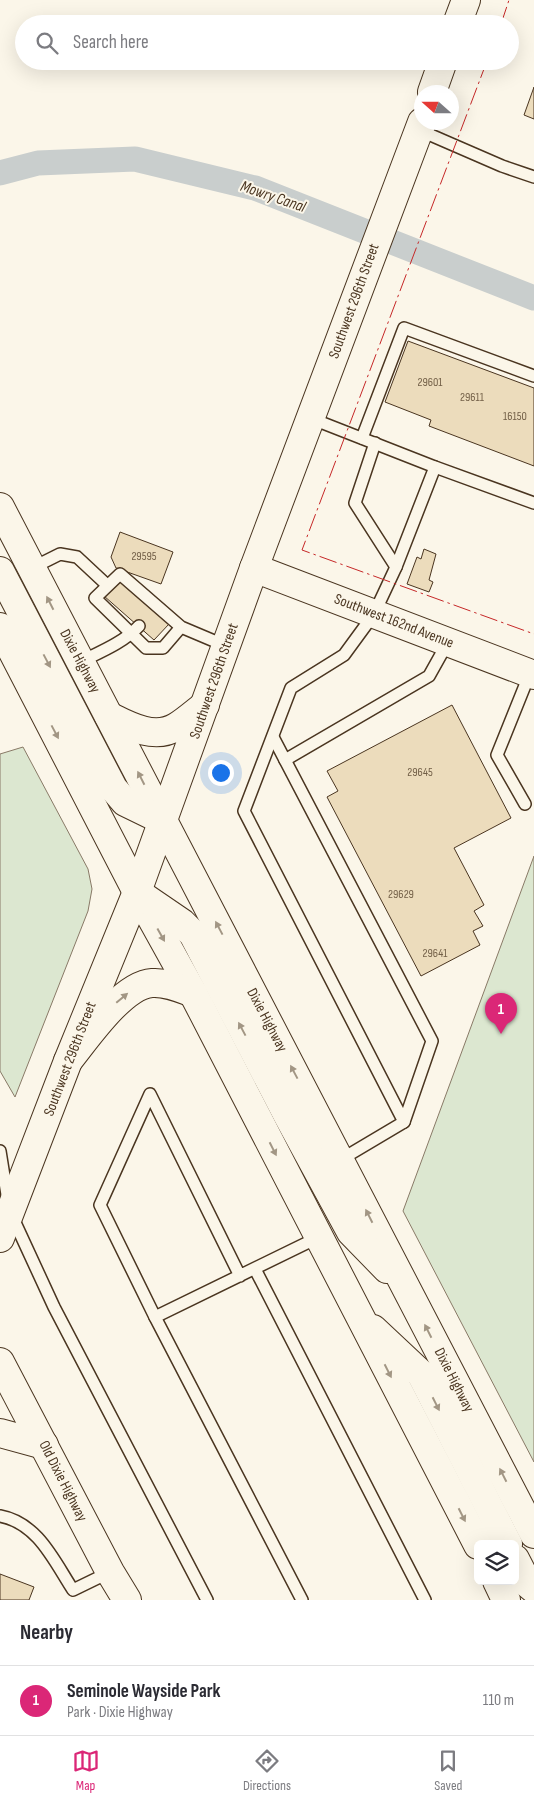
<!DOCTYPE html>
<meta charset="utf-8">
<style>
:root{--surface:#fff;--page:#f7f7f7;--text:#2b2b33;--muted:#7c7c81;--line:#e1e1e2;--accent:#db2777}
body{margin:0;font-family:"Sofia Sans Condensed",sans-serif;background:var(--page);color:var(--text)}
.controls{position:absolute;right:15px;bottom:15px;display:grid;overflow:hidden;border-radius:8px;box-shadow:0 5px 20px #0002}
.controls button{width:45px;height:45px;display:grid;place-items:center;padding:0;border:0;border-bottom:1px solid var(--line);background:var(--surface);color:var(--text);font:25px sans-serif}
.compass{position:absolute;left:414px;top:85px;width:45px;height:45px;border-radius:50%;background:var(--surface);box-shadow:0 5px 20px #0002;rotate:291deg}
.you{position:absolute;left:220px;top:772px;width:18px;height:18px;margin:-12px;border:4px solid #fff;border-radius:50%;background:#1a73e8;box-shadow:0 0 0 8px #1a73e833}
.badge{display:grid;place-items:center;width:32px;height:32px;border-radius:50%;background:var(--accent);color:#fff;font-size:16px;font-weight:700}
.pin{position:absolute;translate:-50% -41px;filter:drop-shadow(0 1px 2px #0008)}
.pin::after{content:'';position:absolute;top:26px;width:18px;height:15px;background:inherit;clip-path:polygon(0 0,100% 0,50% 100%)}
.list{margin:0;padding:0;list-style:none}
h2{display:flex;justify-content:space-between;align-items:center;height:65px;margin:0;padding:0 20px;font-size:21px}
h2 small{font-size:16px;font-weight:400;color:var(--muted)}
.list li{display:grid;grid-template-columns:32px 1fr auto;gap:15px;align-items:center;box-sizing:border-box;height:70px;padding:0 20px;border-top:1px solid var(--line)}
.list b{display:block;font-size:19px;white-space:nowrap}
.list p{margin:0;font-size:16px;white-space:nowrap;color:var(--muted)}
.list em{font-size:16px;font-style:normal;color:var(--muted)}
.icon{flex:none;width:28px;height:28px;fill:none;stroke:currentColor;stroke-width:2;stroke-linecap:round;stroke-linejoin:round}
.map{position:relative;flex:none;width:534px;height:1600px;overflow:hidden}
.search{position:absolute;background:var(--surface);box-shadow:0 5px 20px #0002;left:15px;right:15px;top:15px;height:55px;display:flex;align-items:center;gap:12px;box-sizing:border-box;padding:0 18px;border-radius:28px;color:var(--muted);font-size:19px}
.sheet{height:135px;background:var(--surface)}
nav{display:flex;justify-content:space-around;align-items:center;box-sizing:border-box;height:70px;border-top:1px solid var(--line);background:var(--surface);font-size:14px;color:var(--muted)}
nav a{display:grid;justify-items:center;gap:2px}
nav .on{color:var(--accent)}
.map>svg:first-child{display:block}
</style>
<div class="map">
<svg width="534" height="1600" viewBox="0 0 534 1600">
<rect width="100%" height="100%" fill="#fbf6e9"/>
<g fill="#dce7d0" stroke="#887966">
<polygon points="23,747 88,869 92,889 88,911 15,1097 0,1071 0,754"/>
<polygon points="534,856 534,1462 403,1211"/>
</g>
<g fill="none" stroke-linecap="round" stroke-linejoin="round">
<polyline stroke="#c9cecd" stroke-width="25" points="0,173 38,163 135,159 255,188 534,298"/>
</g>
<g fill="#ecdcbc" stroke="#4a3520">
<polygon points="534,87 534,119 524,115"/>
<polygon points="408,341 534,388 534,466 429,426 431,420 385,402"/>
<polygon points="120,532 173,552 161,584 116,568 111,557"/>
<polygon points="424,549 436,554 429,580 433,582 429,592 407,584 417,557 421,559"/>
<polygon points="119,579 169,624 154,640 104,596"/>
<polygon points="452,705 511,818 454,848 484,905 474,911 483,926 473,931 480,945 421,976 327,797 338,791 327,771"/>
<polygon points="0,1574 34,1587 29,1600 0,1600"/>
</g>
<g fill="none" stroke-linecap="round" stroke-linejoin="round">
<defs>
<g id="service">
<polyline points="419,130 502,166 534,177"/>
<polyline points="310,418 435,467 534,503"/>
<polyline points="362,438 404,328 534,376"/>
<polyline points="396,567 435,467"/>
<polyline points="32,568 60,554 77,557 107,585"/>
<polyline points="181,627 120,574 95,598 146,648 163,648 181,627 226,646"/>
<path d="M 80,662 C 100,652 123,643 139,626"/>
<polyline points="273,737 432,1041 404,1122"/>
<polyline points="285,760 429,676 448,642"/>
<polyline points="525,804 497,755 530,673"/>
<polyline points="0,1151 8,1201"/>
<polyline points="340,1160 404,1122 244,811 291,688 344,655 374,614 396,567 355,503 375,443"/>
<polyline points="12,1216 54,1307 207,1600"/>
<polyline points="255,1269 425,1600"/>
<polyline points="240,1276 150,1094 100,1205 155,1317 319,1237"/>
<polyline points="155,1317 302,1600"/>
<path d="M 0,1516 C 38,1523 54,1561 73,1590 L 110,1572"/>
</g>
<g id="tertiary">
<polyline points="457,24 466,0"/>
<polyline points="432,92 443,61"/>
<polyline points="254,568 534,675"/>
<polyline points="0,1238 68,1061 137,892 254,568 422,122"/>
<polyline points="0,1362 110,1572 127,1600"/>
<polyline points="0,1433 44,1445"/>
</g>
<g id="trunk">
<polyline points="0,507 534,1534"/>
<polyline points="0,571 113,788 125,802 164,821"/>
<polyline points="0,627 137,892 193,993 478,1545"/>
<path d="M 109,716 C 129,726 154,740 176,727 C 186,721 196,712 205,705"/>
<polyline points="141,895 182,923 193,934 288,1116 351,1232 387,1269"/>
<path d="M 68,1061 C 86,1039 122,985 152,983 C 166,982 180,988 193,993"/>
<polyline points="373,1329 421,1374 508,1544"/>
<polyline points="515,1559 528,1584 534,1589"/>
<polyline points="497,1581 506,1600"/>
</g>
</defs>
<use href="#service" stroke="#4a3520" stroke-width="14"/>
<use href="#tertiary" stroke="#4a3520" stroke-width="30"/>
<use href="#trunk" stroke="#4a3520" stroke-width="30"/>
<use href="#service" stroke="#fbf6e9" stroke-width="11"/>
<use href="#tertiary" stroke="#fbf6e9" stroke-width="28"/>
<use href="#trunk" stroke="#fbf6e9" stroke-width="28"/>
<g stroke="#c62828" stroke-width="1" stroke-dasharray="18 4 2.5 4" stroke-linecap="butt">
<polyline points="501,24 509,0"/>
<polyline points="487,61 302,550 534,634"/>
</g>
</g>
<defs><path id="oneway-solid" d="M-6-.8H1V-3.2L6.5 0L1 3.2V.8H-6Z" transform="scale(1.25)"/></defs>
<g fill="#a29684">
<use href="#oneway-solid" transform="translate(50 603) rotate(-117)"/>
<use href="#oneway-solid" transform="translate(47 661) rotate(62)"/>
<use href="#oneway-solid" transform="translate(55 732) rotate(62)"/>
<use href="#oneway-solid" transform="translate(141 778) rotate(-117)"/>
<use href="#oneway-solid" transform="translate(219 928) rotate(-118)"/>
<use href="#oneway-solid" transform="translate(161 935) rotate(61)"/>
<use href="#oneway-solid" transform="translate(122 998) rotate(-40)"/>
<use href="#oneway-solid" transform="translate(242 1029) rotate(-118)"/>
<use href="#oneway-solid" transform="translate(294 1072) rotate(-118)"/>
<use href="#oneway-solid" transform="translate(273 1149) rotate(63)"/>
<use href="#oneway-solid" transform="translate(369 1216) rotate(-117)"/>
<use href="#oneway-solid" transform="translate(428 1331) rotate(-117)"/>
<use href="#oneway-solid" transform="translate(388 1371) rotate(63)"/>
<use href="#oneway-solid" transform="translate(436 1404) rotate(63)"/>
<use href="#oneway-solid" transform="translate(503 1475) rotate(-117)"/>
<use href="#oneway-solid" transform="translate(462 1515) rotate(63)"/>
</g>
<g text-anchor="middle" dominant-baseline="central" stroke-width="4" stroke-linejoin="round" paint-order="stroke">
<g font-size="12" fill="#725f47">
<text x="430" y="382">29601</text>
<text x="472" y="397">29611</text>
<text x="515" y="416">16150</text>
<text x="144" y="556">29595</text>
<text x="420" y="772">29645</text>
<text x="401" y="894">29629</text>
<text x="435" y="953">29641</text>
</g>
<g font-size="15" fill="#4a3520" stroke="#fbf6e9">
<text transform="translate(354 301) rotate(-70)">Southwest 296th Street</text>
<text transform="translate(394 621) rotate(21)">Southwest 162nd Avenue</text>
<text transform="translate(80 661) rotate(62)">Dixie Highway</text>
<text transform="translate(214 681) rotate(-71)">Southwest 296th Street</text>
<text transform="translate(267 1020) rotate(62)">Dixie Highway</text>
<text transform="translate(70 1059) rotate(-69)">Southwest 296th Street</text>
<text transform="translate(454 1380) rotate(63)">Dixie Highway</text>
<text transform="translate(63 1481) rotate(63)">Old Dixie Highway</text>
</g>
<g font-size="16" font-style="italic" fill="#4a3520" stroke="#fbf6e9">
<text transform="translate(273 197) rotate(19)">Mowry Canal</text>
</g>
</g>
</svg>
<div class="controls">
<button><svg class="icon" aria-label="layers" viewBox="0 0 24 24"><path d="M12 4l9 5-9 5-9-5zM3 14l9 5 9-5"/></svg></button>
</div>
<svg class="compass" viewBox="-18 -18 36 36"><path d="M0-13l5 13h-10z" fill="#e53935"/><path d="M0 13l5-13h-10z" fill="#7c7c81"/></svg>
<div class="you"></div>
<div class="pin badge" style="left:501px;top:1034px">1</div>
<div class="search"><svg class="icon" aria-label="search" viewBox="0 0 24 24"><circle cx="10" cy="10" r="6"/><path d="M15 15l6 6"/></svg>Search here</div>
</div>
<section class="sheet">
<h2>Nearby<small></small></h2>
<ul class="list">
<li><span class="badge">1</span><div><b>Seminole Wayside Park</b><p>Park · Dixie Highway</p></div><em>110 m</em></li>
</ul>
</section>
<nav>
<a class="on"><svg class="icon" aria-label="map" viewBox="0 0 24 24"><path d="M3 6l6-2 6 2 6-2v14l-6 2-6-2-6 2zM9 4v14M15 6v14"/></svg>Map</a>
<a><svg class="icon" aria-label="directions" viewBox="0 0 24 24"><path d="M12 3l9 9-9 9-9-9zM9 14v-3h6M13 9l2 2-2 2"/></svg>Directions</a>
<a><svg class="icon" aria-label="saved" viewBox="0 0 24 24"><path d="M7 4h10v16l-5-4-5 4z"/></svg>Saved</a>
</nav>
